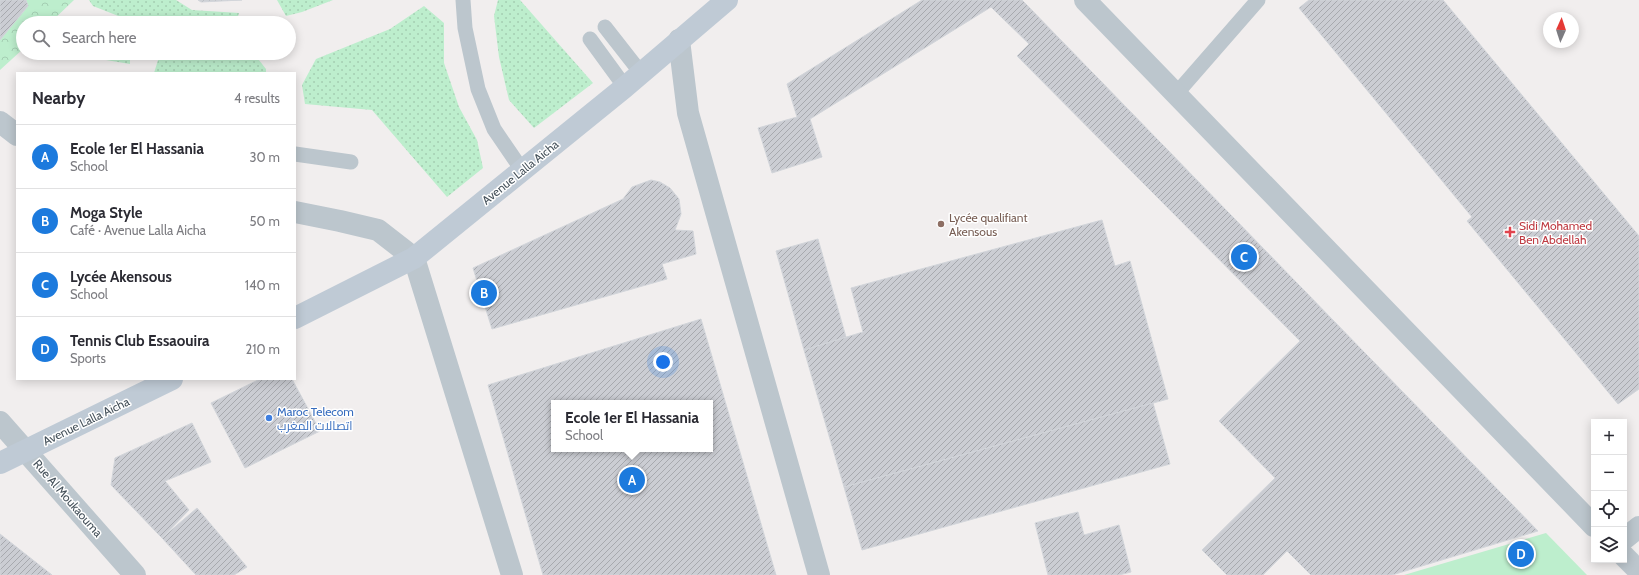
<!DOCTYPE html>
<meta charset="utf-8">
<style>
:root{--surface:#fff;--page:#f7f7f7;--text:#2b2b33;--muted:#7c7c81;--line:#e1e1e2;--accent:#1c7add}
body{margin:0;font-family:Cabin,Cairo,sans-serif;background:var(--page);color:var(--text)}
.controls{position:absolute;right:12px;bottom:12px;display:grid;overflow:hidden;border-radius:0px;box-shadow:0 2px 10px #0003}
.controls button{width:36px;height:36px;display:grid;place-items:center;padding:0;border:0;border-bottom:1px solid var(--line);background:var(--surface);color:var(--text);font:20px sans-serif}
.compass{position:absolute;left:1543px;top:12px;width:36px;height:36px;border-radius:50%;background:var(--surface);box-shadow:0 2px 10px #0003;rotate:3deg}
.you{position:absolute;left:663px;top:362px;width:14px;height:14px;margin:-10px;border:3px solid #fff;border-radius:50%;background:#1a73e8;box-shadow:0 0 0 6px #1a73e833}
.badge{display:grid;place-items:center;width:26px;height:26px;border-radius:50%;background:var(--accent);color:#fff;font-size:13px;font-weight:700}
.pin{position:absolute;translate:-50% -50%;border:2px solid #fff;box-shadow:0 1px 4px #0006}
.popup{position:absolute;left:551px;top:400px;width:162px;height:52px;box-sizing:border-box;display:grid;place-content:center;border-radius:0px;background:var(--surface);filter:drop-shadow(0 1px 3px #0005);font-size:13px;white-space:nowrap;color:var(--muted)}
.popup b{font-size:15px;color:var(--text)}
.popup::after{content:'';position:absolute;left:50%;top:100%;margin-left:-8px;border:8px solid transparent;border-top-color:var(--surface)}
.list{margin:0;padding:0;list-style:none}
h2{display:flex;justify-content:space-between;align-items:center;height:52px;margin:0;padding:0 16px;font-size:17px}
h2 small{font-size:13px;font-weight:400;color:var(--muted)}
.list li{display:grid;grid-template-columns:26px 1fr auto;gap:12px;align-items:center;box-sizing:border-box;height:64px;padding:0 16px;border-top:1px solid var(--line)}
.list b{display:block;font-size:15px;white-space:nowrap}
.list p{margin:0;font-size:13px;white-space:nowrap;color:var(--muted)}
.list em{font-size:13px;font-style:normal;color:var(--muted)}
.icon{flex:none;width:22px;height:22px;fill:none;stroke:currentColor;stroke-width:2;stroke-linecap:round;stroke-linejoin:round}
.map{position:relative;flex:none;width:1639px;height:575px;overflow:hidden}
.search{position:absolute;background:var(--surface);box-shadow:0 2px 10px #0003;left:16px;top:16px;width:280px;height:44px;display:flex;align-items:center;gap:10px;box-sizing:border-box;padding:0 14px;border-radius:22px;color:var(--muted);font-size:15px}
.panel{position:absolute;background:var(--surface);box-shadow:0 2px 10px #0003;left:16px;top:72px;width:280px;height:308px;border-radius:0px}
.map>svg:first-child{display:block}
</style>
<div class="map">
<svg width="1639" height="575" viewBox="0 0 1639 575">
<defs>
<pattern id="grass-dots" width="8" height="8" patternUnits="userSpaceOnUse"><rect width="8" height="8" fill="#bdeecd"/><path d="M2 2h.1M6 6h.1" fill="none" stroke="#a4ceb2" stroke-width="1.8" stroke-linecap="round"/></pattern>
<pattern id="forest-crowns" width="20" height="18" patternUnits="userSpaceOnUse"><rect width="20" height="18" fill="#bdeecd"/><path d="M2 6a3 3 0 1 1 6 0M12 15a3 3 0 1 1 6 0" fill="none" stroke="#a4ceb2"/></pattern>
<pattern id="building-hatch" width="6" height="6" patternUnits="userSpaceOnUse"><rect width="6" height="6" fill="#cbcdd3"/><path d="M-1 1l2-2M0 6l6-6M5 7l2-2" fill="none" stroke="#a7a9ae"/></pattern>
</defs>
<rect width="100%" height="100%" fill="#f1eeee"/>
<g fill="url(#grass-dots)">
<polygon points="89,0 176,0 192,10 239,13 236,23 136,23 93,6"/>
<polygon points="277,0 333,0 302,12 286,16"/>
<polygon points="498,0 520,0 593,83 534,128 509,100 499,57 494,16"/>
<polygon points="424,6 444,23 444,63 459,107 477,140 483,168 447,197 372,110 305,104 302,85 316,59 390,29"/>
<polygon points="84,53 130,53 130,64 106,60"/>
<polygon points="166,53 232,53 255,55 266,69 266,73 154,73 159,57"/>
</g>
<polygon fill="url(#forest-crowns)" points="0,0 74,0 50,23 23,23 23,49 0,70"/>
<polygon fill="#bdeecd" points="1546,533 1587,575 1404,575"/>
<g fill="url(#building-hatch)" stroke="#d2d5da" fill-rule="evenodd">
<polygon points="0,0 26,0 28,6 0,40"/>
<polygon points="198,0 242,0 201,2"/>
<polygon points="922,0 1022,0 1538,531 1392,575 1311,575 1287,551 1263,575 1227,575 1202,550 1275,478 1219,421 1300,341 1017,56 1029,44 991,7 810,119 822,157 772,173 758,128 797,117 787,84"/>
<polygon points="1309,0 1443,0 1639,236 1639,389 1618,404 1467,221 1472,217 1299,8"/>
<polygon points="651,180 660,182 670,188 679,199 681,214 675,230 693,231 696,254 662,264 667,279 492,329 473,268 623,199 632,187"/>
<polygon points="1102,220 1115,266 1130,261 1168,399 844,487 804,350 863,332 851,288"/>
<polygon points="818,239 846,337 804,350 776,251"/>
<path d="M 701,319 L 776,575 L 543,575 L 488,385 ZM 554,403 L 710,403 L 710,449 L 554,449 Z"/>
<polygon points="260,379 292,379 320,431 245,468 211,403"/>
<polygon points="1153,403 1170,464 862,550 844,487"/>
<polygon points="192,423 211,462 165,481 189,510 162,538 111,485 115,458"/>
<polygon points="197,508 247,567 234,575 196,575 162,538"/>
<polygon points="1078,512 1084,535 1119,525 1131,572 1119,575 1048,575 1035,523"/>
<polygon points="0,534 52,575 0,575"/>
</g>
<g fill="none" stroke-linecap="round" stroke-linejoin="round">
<g stroke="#bcc6cd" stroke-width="15">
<polyline points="463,0 465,28 478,89 494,129 522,170"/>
<polyline points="605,27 641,73"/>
<polyline points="590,39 625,87"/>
<polyline points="1176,94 1258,0"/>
<polyline points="295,154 351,162"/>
</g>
<g stroke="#bcc6cd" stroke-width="22">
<polyline points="1085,0 1594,526"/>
<polyline points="679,40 688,113 819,575"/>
<polyline points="0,122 17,135"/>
<polyline points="295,212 340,221 378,230 414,258 512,575"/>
<polyline points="0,422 135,575"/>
<polyline points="1624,539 1639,527"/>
<polyline points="1624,556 1639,571"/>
</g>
<g stroke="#bfcad5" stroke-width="22">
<polyline points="295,318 414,258 625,87 727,0"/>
<polyline points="0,463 172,379"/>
</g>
</g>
<circle fill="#8d6e63" stroke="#fff" stroke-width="1.5" cx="941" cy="224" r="4"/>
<path fill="#e0444e" stroke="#fff" stroke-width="1.5" d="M1508 226h4v4h4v4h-4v4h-4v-4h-4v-4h4z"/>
<circle fill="#3f7fe0" stroke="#fff" stroke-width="1.5" cx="269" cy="418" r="4"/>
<g text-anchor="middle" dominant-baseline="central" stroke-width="3" stroke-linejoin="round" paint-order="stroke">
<g font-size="12" fill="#46525b" stroke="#fff">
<text transform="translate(520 172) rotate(-39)">Avenue Lalla Aicha</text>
<text transform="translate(86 421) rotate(-26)">Avenue Lalla Aicha</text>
<text transform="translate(68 498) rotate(49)">Rue Al Moukaouma</text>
</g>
<g font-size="12" fill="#785e54" stroke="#fff" text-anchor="start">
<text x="949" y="217">Lycée qualifiant<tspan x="949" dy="14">Akensous</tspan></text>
</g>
<g font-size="12" fill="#be3a42" stroke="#fff" text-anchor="start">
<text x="1519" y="225">Sidi Mohamed<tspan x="1519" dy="14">Ben Abdellah</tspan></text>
</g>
<g font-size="12" fill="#366cbe" stroke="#fff" text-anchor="start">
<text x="277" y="411">Maroc Telecom<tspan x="277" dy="14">اتصالات المغرب</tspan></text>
</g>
</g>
</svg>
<div class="controls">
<button>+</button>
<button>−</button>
<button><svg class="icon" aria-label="locate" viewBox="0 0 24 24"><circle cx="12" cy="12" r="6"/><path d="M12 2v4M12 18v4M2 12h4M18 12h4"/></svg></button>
<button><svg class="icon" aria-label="layers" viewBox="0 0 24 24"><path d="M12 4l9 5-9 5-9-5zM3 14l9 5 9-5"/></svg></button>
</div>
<svg class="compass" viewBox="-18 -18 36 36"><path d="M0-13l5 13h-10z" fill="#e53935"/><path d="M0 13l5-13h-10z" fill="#7c7c81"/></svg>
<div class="you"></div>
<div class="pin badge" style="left:632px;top:480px">A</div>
<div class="popup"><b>Ecole 1er El Hassania</b>School</div>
<div class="pin badge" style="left:484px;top:293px">B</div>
<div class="pin badge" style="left:1244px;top:257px">C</div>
<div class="pin badge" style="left:1521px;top:554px">D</div>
<div class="search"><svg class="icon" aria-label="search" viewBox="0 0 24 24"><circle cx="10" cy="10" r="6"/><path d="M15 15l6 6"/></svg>Search here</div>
<section class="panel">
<h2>Nearby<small>4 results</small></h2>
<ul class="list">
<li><span class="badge">A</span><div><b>Ecole 1er El Hassania</b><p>School</p></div><em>30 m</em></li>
<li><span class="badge">B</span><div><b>Moga Style</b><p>Café · Avenue Lalla Aicha</p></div><em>50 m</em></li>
<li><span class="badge">C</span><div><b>Lycée Akensous</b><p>School</p></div><em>140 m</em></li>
<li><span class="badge">D</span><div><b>Tennis Club Essaouira</b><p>Sports</p></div><em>210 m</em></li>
</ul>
</section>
</div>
